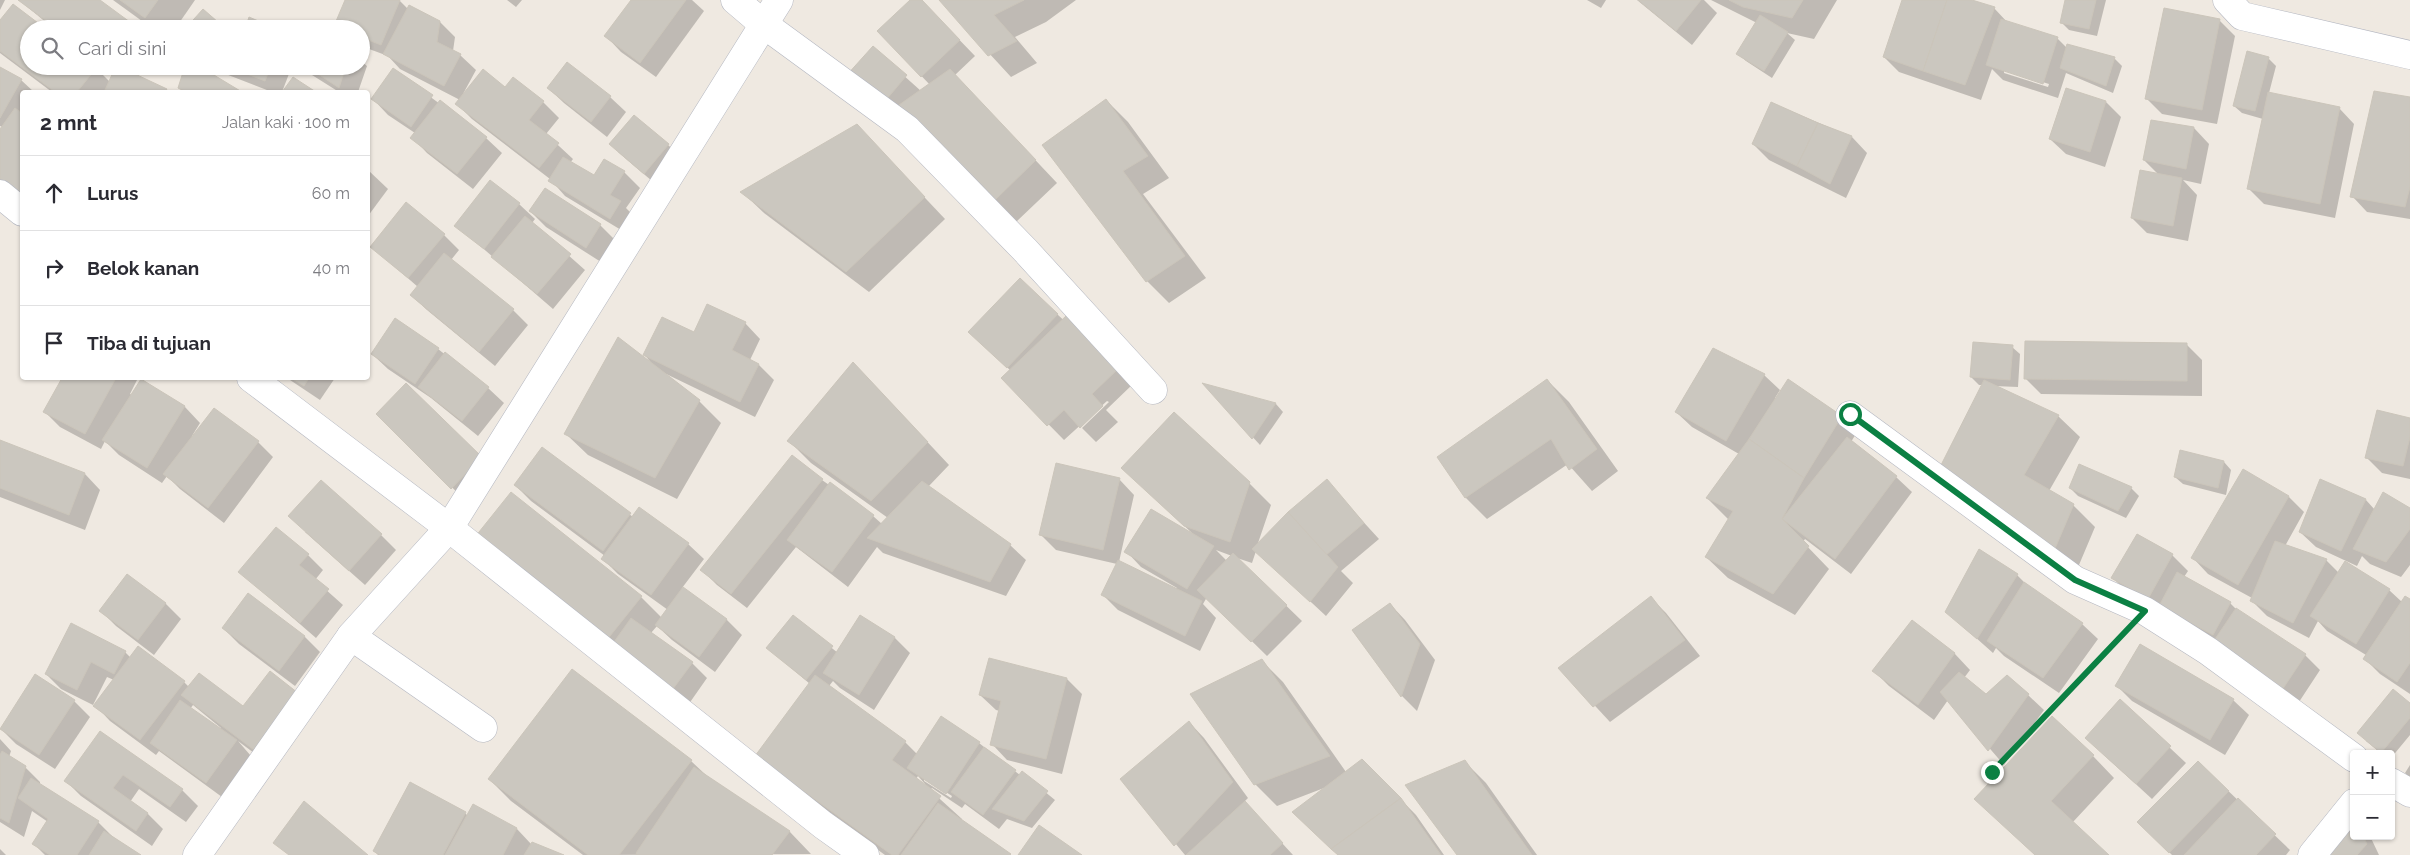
<!DOCTYPE html>
<html lang="id">
<meta charset="utf-8">
<style>
:root{--surface:#fff;--page:#f2f2f3;--text:#2b2b33;--muted:#7c7c81;--line:#e1e1e2}
body{margin:0;font-family:Raleway,sans-serif;background:var(--page);color:var(--text)}
.controls{position:absolute;right:15px;bottom:15px;display:grid;overflow:hidden;border-radius:5px;box-shadow:0 1px 4px #0004}
.controls button{width:45px;height:45px;display:grid;place-items:center;padding:0;border:0;border-bottom:1px solid var(--line);background:var(--surface);color:var(--text);font:25px sans-serif}
.stop{position:absolute;width:15px;height:15px;margin:-11px;border:4px solid #0b8043;border-radius:50%;background:#fff}
.stop.end{background:#0b8043;border-color:#fff;box-shadow:0 1px 5px #0008}
.list{margin:0;padding:0;list-style:none}
h2{display:flex;justify-content:space-between;align-items:center;height:65px;margin:0;padding:0 20px;font-size:21px}
h2 small{font-size:16px;font-weight:400;color:var(--muted)}
.list li{display:grid;grid-template-columns:32px 1fr auto;gap:15px;align-items:center;box-sizing:border-box;height:75px;padding:0 20px;border-top:1px solid var(--line)}
.list b{display:block;font-size:19px;white-space:nowrap}
.list em{font-size:16px;font-style:normal;color:var(--muted)}
.icon{flex:none;width:28px;height:28px;fill:none;stroke:currentColor;stroke-width:2;stroke-linecap:round;stroke-linejoin:round}
.map{position:relative;flex:none;width:2410px;height:855px;overflow:hidden}
.search{position:absolute;background:var(--surface);box-shadow:0 1px 4px #0004;left:20px;top:20px;width:350px;height:55px;display:flex;align-items:center;gap:12px;box-sizing:border-box;padding:0 18px;border-radius:28px;color:var(--muted);font-size:19px}
.panel{position:absolute;background:var(--surface);box-shadow:0 1px 4px #0004;left:20px;top:90px;width:350px;height:290px;border-radius:5px}
.map>svg:first-child{display:block}
</style>
<div class="map">
<svg width="2410" height="855" viewBox="0 0 2410 855">
<rect width="100%" height="100%" fill="#efe9e1"/>
<g fill="#0003" fill-rule="evenodd">
<polygon points="0,0 5,0 0,10"/>
<polygon points="19,0 98,0 136,29 54,29"/>
<polygon points="113,0 195,0 175,29 153,29"/>
<polygon points="346,0 399,0 408,9 440,22 455,37 453,51 460,55 476,70 463,94 506,89 513,79 543,102 559,118 546,134 573,159 570,163 594,177 624,172 640,188 626,208 636,218 626,233 565,196 550,179 472,119 457,104 460,100 400,69 388,56 361,46 361,29 338,29 335,26"/>
<polygon points="507,0 522,0 516,7"/>
<polygon points="632,0 692,0 704,11 656,77 621,52 606,36"/>
<polygon points="912,0 921,0 975,56 955,75 1057,183 1016,222 863,92 873,48 921,91 930,85 879,31"/>
<polygon points="940,0 1076,0 1046,22 1015,37 1037,63 1011,77"/>
<polygon points="1587,0 1606,0 1601,8"/>
<polygon points="1637,0 1704,0 1717,13 1692,45"/>
<polygon points="1711,0 1837,0 1814,39 1787,33 1795,40 1772,78 1746,61 1738,54 1757,23"/>
<path d="M 1903,0 L 1969,0 L 1994,8 L 2008,23 L 2057,38 L 2067,48 L 2114,58 L 2122,66 L 2113,93 L 2066,73 L 2058,98 L 2003,80 L 1992,69 L 1981,100 L 1899,72 L 1884,57 ZM 2004,70 L 2049,84 L 2048,87 L 2004,73 Z"/>
<polygon points="2067,0 2106,0 2097,36 2069,30 2061,22"/>
<polygon points="2219,20 2235,36 2217,124 2162,114 2147,99"/>
<polygon points="0,22 29,29 29,66 94,66 110,82 114,73 105,66 130,66 126,71 169,92 52,92 0,53"/>
<polygon points="2268,58 2276,66 2269,93 2339,108 2354,124 2335,218 2264,204 2248,188 2263,119 2242,113 2234,106"/>
<polygon points="361,61 367,66 358,92 339,92 312,75 304,66 361,66"/>
<polygon points="567,64 610,97 626,112 607,137 564,103 548,88"/>
<polygon points="197,66 239,92 184,92 179,87"/>
<polygon points="205,66 292,66 282,92 272,92"/>
<polygon points="0,68 21,80 34,92 22,92 22,211 0,131 3,127 0,126"/>
<polygon points="394,70 486,138 502,153 473,189 427,153 412,137 415,133 388,115 373,99"/>
<polygon points="293,79 314,92 284,92"/>
<polygon points="2067,89 2106,102 2121,117 2105,167 2066,154 2050,139"/>
<polygon points="2410,99 2410,219 2367,212 2352,196"/>
<polygon points="1106,100 1128,122 1169,178 1143,194 1206,278 1169,303 1147,281"/>
<polygon points="1772,103 1852,137 1867,153 1846,198 1769,160 1753,144"/>
<polygon points="857,126 945,219 869,292 764,213 742,192"/>
<polygon points="2194,128 2209,144 2201,184 2183,180 2197,195 2188,241 2147,233 2132,218 2159,175 2144,160"/>
<polygon points="668,145 676,152 652,181 618,152"/>
<polygon points="368,170 388,189 368,216"/>
<polygon points="490,182 519,204 535,219 532,223 585,270 553,309 456,225"/>
<polygon points="530,211 600,225 615,240 601,262 546,227"/>
<polygon points="444,235 459,250 451,260 513,310 528,325 495,366 427,310 411,295 418,287 372,247"/>
<polygon points="1020,280 1133,384 1106,410 1118,422 1096,442 1082,428 1109,402 1107,401 1064,440 1003,378 1010,370 985,347"/>
<polygon points="745,323 760,339 750,360 759,365 774,380 755,417 662,372 699,401 721,423 677,499 588,455 566,434 652,364 644,354 694,333"/>
<polygon points="2187,345 2202,360 2202,396 2041,394 2025,378"/>
<polygon points="2012,347 2020,354 2018,387 1994,386 2058,416 2080,437 2049,491 2073,505 2095,527 2076,572 1960,495 1983,385 1979,385 1971,377"/>
<polygon points="438,349 488,388 504,403 478,436 431,398 388,369 372,354"/>
<polygon points="1764,375 1780,390 1775,398 1777,399 1789,381 1857,432 1851,442 1896,477 1912,492 1851,574 1805,539 1803,542 1829,569 1795,615 1728,578 1706,557 1729,520 1707,498 1739,454 1692,427 1676,412"/>
<polygon points="63,378 138,378 130,394 132,395 141,381 185,407 200,423 192,436 194,437 258,442 273,457 224,523 180,489 167,476 162,483 119,455 105,441 101,449 60,427 45,412"/>
<polygon points="287,378 335,378 320,400"/>
<polygon points="1547,380 1569,402 1618,471 1592,491 1568,464 1487,519 1465,497"/>
<polygon points="875,386 949,465 928,487 1010,545 1026,560 1006,596 883,553 877,547 848,587 796,547 747,608 717,585 702,570 822,480 873,516 882,524 888,518 811,463 789,441"/>
<polygon points="1206,386 1276,404 1283,412 1260,445"/>
<polygon points="377,414 497,474 468,503"/>
<polygon points="2410,420 2410,479 2382,473 2366,457"/>
<polygon points="0,442 85,474 100,490 85,530 0,497"/>
<polygon points="543,449 633,517 688,544 704,559 682,588 727,620 742,635 715,672 672,640 657,626 651,633 692,663 707,678 686,708 494,564 641,597 662,618 668,610 618,574 603,559 605,556 531,501 515,485"/>
<polygon points="2224,462 2231,470 2226,495 2183,484 2175,477"/>
<polygon points="2080,466 2131,488 2139,496 2126,518 2078,496 2070,488"/>
<polygon points="2243,471 2289,497 2304,512 2285,546 2326,560 2339,573 2389,590 2402,602 2410,601 2410,694 2380,674 2364,658 2366,655 2327,631 2318,621 2309,638 2267,616 2251,600 2252,598 2208,574 2193,558"/>
<path d="M 1119,479 L 1134,495 L 1119,562 L 1176,590 L 1177,588 L 1141,567 L 1126,551 L 1193,534 L 1145,489 L 1249,483 L 1271,505 L 1257,546 L 1326,481 L 1379,539 L 1341,571 L 1353,583 L 1326,616 L 1256,551 L 1252,563 L 1237,558 L 1302,621 L 1267,656 L 1207,597 L 1203,604 L 1216,618 L 1200,651 L 1118,610 L 1103,595 L 1117,564 L 1056,550 L 1040,534 ZM 1216,550 L 1232,556 L 1227,561 Z"/>
<polygon points="2321,481 2366,500 2375,510 2410,509 2410,565 2401,577 2370,564 2362,556 2357,566 2316,547 2300,532"/>
<polygon points="305,532 381,535 396,550 365,585"/>
<polygon points="2137,535 2172,555 2188,571 2184,577 2230,603 2239,612 2305,655 2320,670 2297,705 2128,593 2113,578"/>
<polygon points="308,555 323,570 315,580 343,605 316,638 240,572"/>
<polygon points="127,575 166,604 181,619 154,655 116,626 101,611"/>
<polygon points="2017,575 2028,586 2082,624 2098,639 2059,693 2004,656 1996,648 1993,653 1947,612"/>
<polygon points="1651,598 1666,613 1700,656 1610,722 1560,668"/>
<polygon points="1390,604 1405,620 1435,660 1417,711 1402,696 1353,631"/>
<path d="M 793,617 L 838,653 L 860,617 L 895,638 L 910,653 L 874,710 L 840,688 L 833,681 L 829,686 L 905,742 L 917,754 L 941,718 L 979,743 L 1020,775 L 1022,773 L 1055,800 L 1032,828 L 1007,819 L 999,829 L 965,804 L 962,808 L 932,788 L 930,790 L 962,819 L 961,820 L 1011,855 L 885,855 L 779,778 L 810,684 L 768,648 ZM 918,776 L 925,784 L 924,785 L 916,779 ZM 924,778 L 952,796 L 951,798 L 924,781 Z"/>
<polygon points="1912,622 1955,654 1970,670 1964,678 1986,696 2028,695 2044,710 2004,765 1948,700 1934,720 1889,686 1874,671"/>
<polygon points="223,628 305,637 320,652 295,686 239,644"/>
<path d="M 125,652 L 131,658 L 184,682 L 189,687 L 199,674 L 270,765 L 238,741 L 251,756 L 222,797 L 159,751 L 156,755 L 110,721 L 95,705 L 114,680 L 107,677 L 93,705 L 61,689 L 46,674 ZM 193,705 L 221,728 L 220,730 L 190,709 Z"/>
<polygon points="990,659 1067,679 1082,694 1062,774 1007,760 992,744 1000,711 996,710 980,695"/>
<polygon points="1261,660 1283,682 1346,772 1362,760 1416,815 1444,855 1339,855 1324,788 1277,806 1255,784"/>
<polygon points="572,671 691,761 707,776 790,832 811,854 583,855 511,801 489,779"/>
<polygon points="35,676 74,701 90,717 55,769 16,744 1,729"/>
<polygon points="2117,686 2233,700 2249,715 2225,755 2132,701"/>
<polygon points="2120,701 2186,763 2152,799 2102,753"/>
<polygon points="2410,704 2410,735 2391,758 2391,754 2382,754 2366,741"/>
<polygon points="1189,722 1204,738 1248,798 1244,802 1293,855 1185,855 1122,779"/>
<polygon points="101,733 182,790 198,806 186,822 139,789 130,802 148,814 163,829 152,846 81,796 66,781"/>
<polygon points="0,739 11,751 9,757 25,767 40,782 40,785 98,822 113,837 139,855 45,855 34,844 48,822 32,811 24,837 0,822"/>
<polygon points="2093,756 2114,778 2072,823 2107,855 2035,855 1976,799"/>
<polygon points="1464,761 1486,783 1537,855 1459,855"/>
<polygon points="2198,762 2290,850 2286,855 2172,855 2139,822"/>
<polygon points="2410,765 2410,778 2405,773"/>
<polygon points="473,805 517,829 532,845 560,855 378,855 374,851 465,813 468,816"/>
<polygon points="2354,836 2370,836 2379,855 2321,855"/>
<polygon points="0,849 6,855 0,855"/>
</g>
<g fill="#cbc7bf" stroke="#cbc5ba">
<polygon points="18,0 100,0 134,25 131,29 57,29"/>
<polygon points="120,0 158,0 145,18"/>
<polygon points="345,0 400,0 381,45 361,37 361,29 340,29 334,26"/>
<polygon points="631,0 686,0 640,63 604,36"/>
<polygon points="910,0 922,0 960,40 921,77 877,31"/>
<polygon points="939,0 1024,0 994,15 1017,41 988,56"/>
<polygon points="1638,0 1701,0 1676,31"/>
<polygon points="1729,0 1803,0 1792,18 1743,7"/>
<polygon points="1902,0 1947,0 1923,71 1883,57"/>
<polygon points="1947,0 1972,0 1995,7 1965,85 1923,71"/>
<polygon points="2065,0 2096,0 2089,29 2060,23"/>
<polygon points="13,4 46,29 29,29 29,66 97,67 77,92 55,92 0,51 0,20"/>
<polygon points="409,5 440,21 437,42 461,54 444,86 383,54"/>
<polygon points="2164,8 2220,19 2202,110 2145,99"/>
<polygon points="203,9 226,29 185,29"/>
<polygon points="1760,15 1788,32 1764,71 1736,54"/>
<polygon points="249,17 277,29 245,29"/>
<polygon points="2001,19 2058,37 2043,84 1986,65"/>
<polygon points="2067,44 2115,57 2106,86 2060,68"/>
<polygon points="873,46 907,75 881,106 846,76"/>
<polygon points="2247,51 2269,57 2255,111 2233,106"/>
<polygon points="567,62 611,96 591,122 547,88"/>
<polygon points="116,66 118,66 167,89 165,92 104,92"/>
<polygon points="185,66 199,66 242,92 186,92 178,88"/>
<polygon points="227,66 271,66 265,81"/>
<polygon points="306,66 346,66 339,88"/>
<polygon points="0,67 22,79 0,118"/>
<polygon points="393,68 433,95 411,127 371,99"/>
<polygon points="483,69 505,87 513,77 544,101 529,120 559,143 539,168 455,104"/>
<polygon points="950,69 1036,160 994,201 899,105"/>
<polygon points="293,77 316,92 282,92"/>
<polygon points="2066,88 2106,101 2090,152 2049,139"/>
<polygon points="2374,91 2410,97 2410,187 2405,207 2350,197"/>
<polygon points="2268,92 2340,107 2320,204 2247,189"/>
<polygon points="1106,99 1148,156 1123,171 1185,256 1146,282 1042,145"/>
<polygon points="440,100 487,137 457,174 410,138"/>
<polygon points="1771,102 1818,123 1797,166 1752,144"/>
<polygon points="15,108 22,113 22,206 0,190 0,129"/>
<polygon points="634,115 669,144 644,174 609,144"/>
<polygon points="2151,120 2194,127 2186,169 2143,160"/>
<polygon points="1818,123 1852,136 1830,184 1797,166"/>
<polygon points="857,124 925,197 846,272 740,192"/>
<polygon points="563,157 594,175 604,159 625,171 610,195 621,201 610,219 548,181"/>
<polygon points="2140,170 2182,178 2173,226 2131,218"/>
<polygon points="490,180 520,203 484,249 454,226"/>
<polygon points="545,188 601,224 586,248 529,211"/>
<polygon points="406,202 445,234 408,278 370,247"/>
<polygon points="525,216 571,254 537,294 491,257"/>
<polygon points="444,253 514,309 479,352 410,295"/>
<polygon points="1020,278 1058,314 1007,368 968,332"/>
<polygon points="707,304 746,322 732,350 759,364 740,402 643,355 662,317 694,332"/>
<polygon points="1067,315 1119,368 1092,394 1103,406 1080,428 1064,410 1047,426 1001,378"/>
<polygon points="395,318 439,348 415,384 371,354"/>
<polygon points="618,337 700,400 655,478 564,434"/>
<polygon points="2025,341 2187,343 2187,381 2024,379"/>
<polygon points="1973,342 2013,345 2010,380 1970,377"/>
<polygon points="1713,348 1765,374 1726,441 1675,412"/>
<polygon points="445,352 489,387 462,421 418,387"/>
<polygon points="853,362 928,442 871,501 787,441"/>
<polygon points="62,378 116,378 85,434 43,412"/>
<polygon points="291,378 309,378 304,386"/>
<polygon points="141,379 185,406 147,468 102,440"/>
<polygon points="1547,379 1597,449 1569,470 1551,439 1465,498 1437,457"/>
<polygon points="1788,379 1842,416 1804,478 1749,439"/>
<polygon points="1984,380 2059,415 2024,475 2074,504 2054,551 1937,473"/>
<polygon points="406,383 482,457 451,489 376,414"/>
<polygon points="1202,383 1276,403 1252,439"/>
<polygon points="214,408 259,441 208,508 163,474"/>
<polygon points="2377,410 2410,418 2410,437 2403,466 2365,458"/>
<polygon points="1174,412 1250,482 1230,542 1184,526 1121,468"/>
<polygon points="1847,437 1897,476 1835,559 1782,519"/>
<polygon points="1749,439 1804,478 1782,519 1809,546 1773,594 1705,557 1733,511 1706,498"/>
<polygon points="0,440 85,473 69,515 0,488"/>
<polygon points="542,447 631,513 603,551 514,485"/>
<polygon points="2180,450 2224,461 2218,488 2174,477"/>
<polygon points="792,455 823,479 731,594 700,570"/>
<polygon points="1056,463 1120,478 1103,550 1039,535"/>
<polygon points="2079,464 2132,487 2118,511 2069,488"/>
<polygon points="2243,469 2289,496 2238,585 2191,558"/>
<polygon points="1327,479 1364,523 1325,556 1288,512"/>
<polygon points="2320,479 2366,499 2341,551 2299,532"/>
<polygon points="321,480 382,534 349,571 288,516"/>
<polygon points="922,481 1011,544 990,582 867,538"/>
<polygon points="830,482 874,515 832,572 787,540"/>
<polygon points="511,492 642,596 602,646 471,542"/>
<polygon points="2383,492 2410,508 2410,529 2386,562 2353,549"/>
<polygon points="639,507 689,543 651,595 601,559"/>
<polygon points="1151,509 1214,546 1187,589 1124,552"/>
<polygon points="1288,512 1338,567 1310,602 1252,549"/>
<polygon points="276,527 309,554 299,565 329,589 300,623 238,572"/>
<polygon points="2137,534 2173,554 2148,599 2111,578"/>
<polygon points="2275,541 2327,559 2293,623 2250,601"/>
<polygon points="1979,549 2018,574 1977,639 1945,612"/>
<polygon points="1233,553 1287,605 1251,642 1197,590"/>
<polygon points="1118,560 1202,601 1185,636 1101,595"/>
<polygon points="2345,561 2390,589 2356,644 2310,616"/>
<polygon points="2177,572 2231,602 2213,635 2159,606"/>
<polygon points="127,574 166,603 138,640 99,611"/>
<polygon points="2024,582 2083,623 2043,678 1987,641"/>
<polygon points="683,587 727,619 699,657 655,625"/>
<polygon points="248,593 305,636 279,671 222,628"/>
<polygon points="1651,596 1685,640 1593,707 1558,668"/>
<polygon points="2405,596 2410,599 2410,663 2397,682 2363,659"/>
<polygon points="1390,603 1420,644 1401,697 1352,630"/>
<polygon points="2236,608 2306,654 2282,690 2211,645"/>
<polygon points="793,615 833,646 806,680 766,648"/>
<polygon points="860,615 895,637 859,695 823,673"/>
<polygon points="631,618 693,662 670,693 609,649"/>
<polygon points="1912,620 1955,653 1918,705 1872,671"/>
<polygon points="71,623 126,651 114,674 91,662 77,690 45,674"/>
<polygon points="2140,644 2234,699 2210,740 2115,686"/>
<polygon points="138,646 185,681 140,740 93,706"/>
<polygon points="989,658 1067,678 1046,759 990,745 1001,701 979,695"/>
<polygon points="1262,659 1330,756 1254,785 1190,694"/>
<polygon points="572,669 692,760 619,855 588,855 488,779"/>
<polygon points="270,671 298,693 254,750 181,695 199,673 243,706"/>
<polygon points="1959,672 1986,694 2007,675 2029,694 1988,751 1940,692"/>
<polygon points="35,674 75,700 39,755 0,729"/>
<polygon points="815,675 906,741 892,760 941,796 898,855 892,855 755,756"/>
<polygon points="2393,689 2410,703 2410,718 2381,753 2357,733"/>
<polygon points="2120,699 2171,746 2136,784 2085,738"/>
<polygon points="180,700 237,740 206,783 150,743"/>
<polygon points="941,716 980,742 946,794 907,768"/>
<polygon points="2052,716 2094,755 2051,801 2109,855 2035,855 1974,799"/>
<polygon points="1189,721 1233,782 1174,846 1120,779"/>
<polygon points="100,731 183,789 170,807 123,775 113,788 148,813 136,831 64,781"/>
<polygon points="984,747 1016,770 983,815 951,792"/>
<polygon points="2,751 26,766 9,823 0,818 0,755"/>
<polygon points="1362,759 1401,798 1331,849 1292,812"/>
<polygon points="1465,760 1532,855 1457,855 1405,785"/>
<polygon points="2198,761 2229,791 2169,853 2137,822"/>
<polygon points="694,767 790,831 772,855 637,855 636,853"/>
<polygon points="1022,771 1048,791 1024,821 992,809"/>
<polygon points="31,778 99,821 77,855 50,855 32,844 48,819 18,798"/>
<polygon points="410,782 466,812 443,855 380,855 373,851"/>
<polygon points="1401,798 1441,855 1338,855 1331,849"/>
<polygon points="2238,798 2276,834 2256,855 2184,855"/>
<polygon points="304,801 368,855 289,855 273,843"/>
<polygon points="1245,801 1283,843 1270,855 1186,855"/>
<polygon points="938,803 1011,854 1010,855 901,855"/>
<polygon points="473,804 517,828 503,855 445,855"/>
<polygon points="2354,817 2354,836 2363,836 2367,844 2357,855 2319,855"/>
<polygon points="1039,825 1082,855 1018,855"/>
<polygon points="104,831 141,855 89,855"/>
<polygon points="532,842 564,855 524,855"/>
</g>
<g fill="none" stroke-linecap="round" stroke-linejoin="round">
<defs>
<g id="street">
<polyline points="735,0 762,23 907,129 1025,250 1153,390"/>
<polyline points="2227,0 2242,16 2410,55"/>
<polyline points="0,194 22,212"/>
<polyline points="251,378 449,528 823,825 865,855"/>
<polyline points="1850,415 2075,580 2145,611 2208,651 2354,758"/>
<polyline points="351,636 483,728"/>
<polyline points="2391,782 2410,793"/>
<polyline points="197,855 351,636 449,528 779,0"/>
<polyline points="2312,855 2354,803"/>
</g>
</defs>
<use href="#street" stroke="#b4b7c1" stroke-width="29"/>
<polyline stroke="#c9c9c9" stroke-width="3" stroke-dasharray="4 2.5" stroke-linecap="butt" points="1992,772 2119,638"/>
<use href="#street" stroke="#fff" stroke-width="28"/>
</g>
<g fill="none" stroke-linecap="round" stroke-linejoin="round">
<polyline stroke="#0b8043" stroke-width="6" points="1850,414 2075,580 2145,611 1992,772"/>
</g>
</svg>
<div class="controls">
<button>+</button>
<button>−</button>
</div>
<div class="stop" style="left:1850px;top:414px"></div>
<div class="stop end" style="left:1992px;top:772px"></div>
<div class="search"><svg class="icon" aria-label="search" viewBox="0 0 24 24"><circle cx="10" cy="10" r="6"/><path d="M15 15l6 6"/></svg>Cari di sini</div>
<section class="panel">
<h2>2 mnt<small>Jalan kaki · 100 m</small></h2>
<ul class="list">
<li><svg class="icon" aria-label="ahead" viewBox="0 0 24 24"><path d="M12 20V5M6 11l6-6 6 6"/></svg><div><b>Lurus</b></div><em>60 m</em></li>
<li><svg class="icon" aria-label="right" viewBox="0 0 24 24"><path d="M7 20v-9h11M14 6l5 5-5 5"/></svg><div><b>Belok kanan</b></div><em>40 m</em></li>
<li><svg class="icon" aria-label="arrive" viewBox="0 0 24 24"><path d="M6 21V4h12l-3 4 3 4H6"/></svg><div><b>Tiba di tujuan</b></div></li>
</ul>
</section>
</div>
